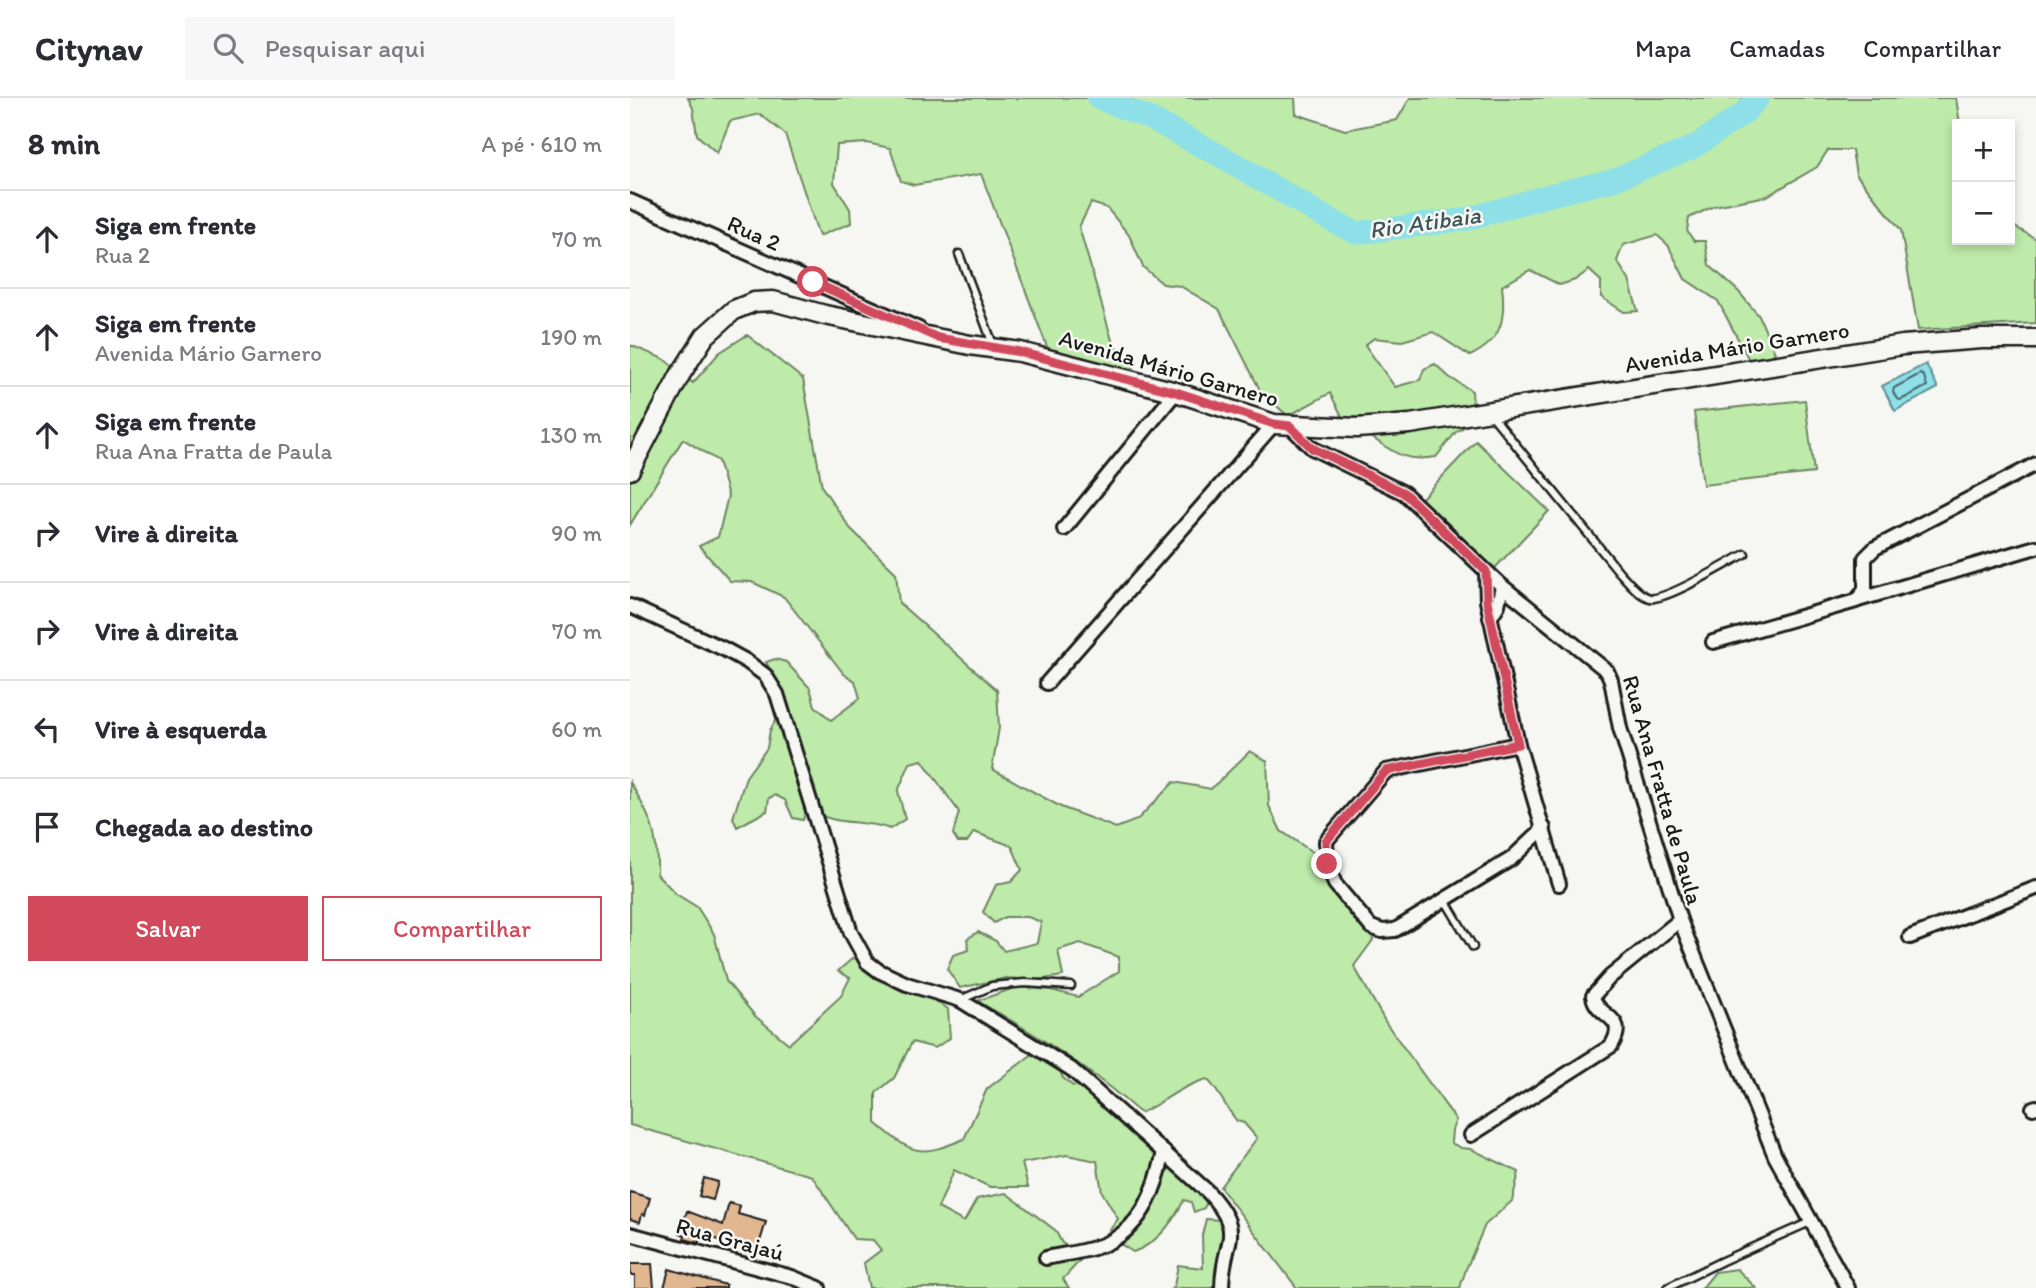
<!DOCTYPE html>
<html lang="pt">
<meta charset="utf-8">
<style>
:root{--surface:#fff;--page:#f7f7f7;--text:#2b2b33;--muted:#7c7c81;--line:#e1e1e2;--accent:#d1495b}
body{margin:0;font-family:Itim,sans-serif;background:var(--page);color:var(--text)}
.controls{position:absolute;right:21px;top:21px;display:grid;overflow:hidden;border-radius:0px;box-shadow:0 4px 10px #0003}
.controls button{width:63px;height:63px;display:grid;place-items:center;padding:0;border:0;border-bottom:2px solid var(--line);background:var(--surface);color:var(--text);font:35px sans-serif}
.stop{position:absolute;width:21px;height:21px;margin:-16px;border:5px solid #d1495b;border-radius:50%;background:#fff}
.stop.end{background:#d1495b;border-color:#fff;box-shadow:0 2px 7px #0008}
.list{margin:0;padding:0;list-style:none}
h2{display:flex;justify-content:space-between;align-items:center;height:91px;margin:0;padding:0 28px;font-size:30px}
h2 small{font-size:23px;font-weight:400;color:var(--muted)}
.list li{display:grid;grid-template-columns:46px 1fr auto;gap:21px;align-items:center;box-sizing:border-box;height:98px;padding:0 28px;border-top:2px solid var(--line)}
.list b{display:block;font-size:26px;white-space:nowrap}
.list p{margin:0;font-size:23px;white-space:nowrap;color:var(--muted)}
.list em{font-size:23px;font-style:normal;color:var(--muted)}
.actions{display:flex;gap:14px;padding:21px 28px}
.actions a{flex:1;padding:16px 0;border:2px solid var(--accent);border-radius:0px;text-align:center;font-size:24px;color:var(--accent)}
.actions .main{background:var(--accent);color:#fff}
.icon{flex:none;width:38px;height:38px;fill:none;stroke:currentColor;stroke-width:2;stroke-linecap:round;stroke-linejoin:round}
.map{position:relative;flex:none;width:1406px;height:1190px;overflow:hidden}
header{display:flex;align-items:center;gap:42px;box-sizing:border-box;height:98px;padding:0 35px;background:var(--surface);border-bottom:2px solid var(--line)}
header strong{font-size:33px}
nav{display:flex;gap:38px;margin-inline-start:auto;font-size:24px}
.search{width:490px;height:63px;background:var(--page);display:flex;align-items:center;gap:18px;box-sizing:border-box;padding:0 24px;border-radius:0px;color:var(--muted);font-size:26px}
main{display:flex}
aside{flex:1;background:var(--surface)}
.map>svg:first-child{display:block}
</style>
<header>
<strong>Citynav</strong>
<div class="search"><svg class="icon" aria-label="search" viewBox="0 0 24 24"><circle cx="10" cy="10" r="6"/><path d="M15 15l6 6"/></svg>Pesquisar aqui</div>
<nav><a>Mapa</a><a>Camadas</a><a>Compartilhar</a></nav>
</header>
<main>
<aside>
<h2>8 min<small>A pé · 610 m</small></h2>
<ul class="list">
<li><svg class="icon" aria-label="ahead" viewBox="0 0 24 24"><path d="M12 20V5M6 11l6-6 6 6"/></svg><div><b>Siga em frente</b><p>Rua 2</p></div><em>70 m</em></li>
<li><svg class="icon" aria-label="ahead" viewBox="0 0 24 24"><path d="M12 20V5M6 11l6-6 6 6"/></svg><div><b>Siga em frente</b><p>Avenida Mário Garnero</p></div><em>190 m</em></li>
<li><svg class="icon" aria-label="ahead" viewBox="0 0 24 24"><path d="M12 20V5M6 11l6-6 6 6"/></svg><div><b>Siga em frente</b><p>Rua Ana Fratta de Paula</p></div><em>130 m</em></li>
<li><svg class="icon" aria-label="right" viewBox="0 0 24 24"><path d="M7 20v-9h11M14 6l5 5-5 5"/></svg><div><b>Vire à direita</b></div><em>90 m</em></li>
<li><svg class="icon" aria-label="right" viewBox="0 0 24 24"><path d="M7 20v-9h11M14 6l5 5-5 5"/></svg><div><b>Vire à direita</b></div><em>70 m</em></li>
<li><svg class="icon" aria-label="left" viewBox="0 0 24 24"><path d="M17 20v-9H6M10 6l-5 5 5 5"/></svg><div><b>Vire à esquerda</b></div><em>60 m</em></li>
<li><svg class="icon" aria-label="arrive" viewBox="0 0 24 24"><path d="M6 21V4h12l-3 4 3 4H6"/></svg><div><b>Chegada ao destino</b></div></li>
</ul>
<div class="actions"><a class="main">Salvar</a><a>Compartilhar</a></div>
</aside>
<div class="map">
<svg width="1406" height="1190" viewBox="0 0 1406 1190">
<rect width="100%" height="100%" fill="#f6f6f2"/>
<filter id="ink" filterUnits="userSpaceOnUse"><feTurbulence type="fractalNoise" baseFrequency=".0143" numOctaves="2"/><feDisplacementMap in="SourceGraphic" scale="14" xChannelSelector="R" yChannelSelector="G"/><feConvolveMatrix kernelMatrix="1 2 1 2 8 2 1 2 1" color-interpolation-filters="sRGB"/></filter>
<g filter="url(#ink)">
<g fill="#beeba9" stroke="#6d8462" stroke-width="2">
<path d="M 58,0 L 665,0 L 666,16 L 715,32 L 767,22 L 780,0 L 1326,0 L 1330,26 L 1327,26 L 1327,142 L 1380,142 L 1380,126 L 1406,141 L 1406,225 L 1288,232 L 1271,132 L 1226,76 L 1222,52 L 1198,52 L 1187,69 L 1137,98 L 1084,108 L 1059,120 L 1057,133 L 1064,143 L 1075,143 L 1079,167 L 1108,193 L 1129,218 L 1145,255 L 1136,262 L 1120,264 L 1088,203 L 1055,181 L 1038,147 L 1027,137 L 993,147 L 987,163 L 999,182 L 1008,213 L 994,214 L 971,199 L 971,183 L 959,172 L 945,182 L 930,187 L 900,172 L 872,188 C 876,221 872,243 840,258 L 803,234 L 772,243 L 744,240 L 735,247 L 765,289 L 790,282 L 794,271 L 805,266 L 819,279 L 842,293 L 843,312 L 837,327 L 826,334 L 806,359 C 775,364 766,356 741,339 L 737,319 L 713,320 L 700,295 L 658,318 L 631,294 L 589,211 L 550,188 L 533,186 L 513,169 L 499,137 L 477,110 L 461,105 L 449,129 L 484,249 L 501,259 L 505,267 L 497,277 L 453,259 L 419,254 L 351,76 L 284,87 L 271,83 L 260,50 L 237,45 L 207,47 L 204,85 L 220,111 L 221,125 L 189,138 L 155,36 L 130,16 L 100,23 L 87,55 L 67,37 L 63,10 Z"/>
<path d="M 117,237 L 173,281 L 192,389 L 220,430 L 266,475 L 269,505 L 367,592 L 369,630 L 362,671 L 431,709 L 486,730 L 507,722 L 544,684 L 581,691 L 620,653 L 637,663 L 639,708 L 651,733 L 690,759 L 740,822 L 743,842 L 724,868 L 756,925 L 826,1022 L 822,1032 L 821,1045 L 831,1050 L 841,1051 L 889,1074 L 882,1103 L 855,1127 L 836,1171 L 830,1190 L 667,1190 L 590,1089 L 627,1040 L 614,1025 L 607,1023 C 595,1009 590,994 577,981 C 550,988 535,1004 510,1015 C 461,971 405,935 347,903 L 387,889 L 421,892 L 448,899 L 489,873 L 489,859 L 450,845 L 428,852 L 433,878 L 407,882 L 376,880 L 330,890 L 317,871 L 323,857 L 339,852 L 337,841 L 348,834 L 366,843 L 374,853 L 407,845 L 411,824 L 398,819 L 375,819 L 364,825 L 353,814 L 366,787 L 381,784 L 392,772 L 382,748 L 344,734 L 337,744 L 328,744 L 323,736 L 329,714 L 292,662 L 280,665 L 268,693 L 275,721 L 260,731 C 229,720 208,730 177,710 L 173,722 L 163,720 L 155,702 L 145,697 L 139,700 L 137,713 L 107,729 L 103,720 L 116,679 L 137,650 L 140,632 L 157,604 L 136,564 L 145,561 L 156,564 L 180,590 L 185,608 L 201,622 L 230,600 L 225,583 L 214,576 L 154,499 L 122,484 L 100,483 L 69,448 L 88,439 L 98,398 L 88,363 L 53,341 L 0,427 L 0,247 L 34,261 L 63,285 L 89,255 Z"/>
<polygon points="1175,302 1184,375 1073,387 1064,314"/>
<polygon points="846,343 919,413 864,471 791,401"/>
<path d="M 0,684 C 21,720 28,734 27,776 L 46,796 L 67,809 L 84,836 L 96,883 L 125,918 L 159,946 L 211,898 L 220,880 L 208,873 L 224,859 L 248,880 L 272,893 L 301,900 L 318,911 L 320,940 L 305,950 L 282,944 L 264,980 L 246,995 L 246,1025 C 282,1056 289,1060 334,1041 L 357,991 L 405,954 L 429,971 L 433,980 L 443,988 L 452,987 L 563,1085 L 577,1104 L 574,1110 L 564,1114 L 561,1104 L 554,1102 C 543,1124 527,1146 503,1154 L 476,1137 L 488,1121 L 472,1094 L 467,1063 L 437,1057 L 392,1065 L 398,1089 L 360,1089 L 324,1072 L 308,1110 L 334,1124 L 347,1101 L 376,1095 L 425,1132 L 432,1145 L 454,1158 L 433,1181 L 439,1190 L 239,1190 L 234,1165 L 251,1152 L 243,1142 L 224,1141 L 182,1078 L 0,1027 Z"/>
<polygon points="576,1121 592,1122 597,1133 588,1190 542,1190 544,1188 548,1167 573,1170 572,1137"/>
<polygon points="1107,1171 1126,1190 1072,1190 1085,1174"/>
</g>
<polygon fill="#8edfe7" stroke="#609196" stroke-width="2" points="1296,266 1308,290 1265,313 1252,288"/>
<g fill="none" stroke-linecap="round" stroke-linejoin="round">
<polygon stroke="#4a6a6d" stroke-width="2" points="1290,276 1294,278 1297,288 1271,302 1267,301 1263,294 1264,290"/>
<polyline stroke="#8edfe7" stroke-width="23" points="468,0 521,21 596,61 691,117 726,135 837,121 920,97 983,82 1064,49 1113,16 1128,0"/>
</g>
<g fill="#e1b792" stroke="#1c1c1c" stroke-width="2">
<polygon points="74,1080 88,1084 83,1102 69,1098"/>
<polygon points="0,1094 20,1100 15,1117 12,1116 10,1124 0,1121"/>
<polygon points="99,1105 110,1108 108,1116 136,1124 127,1153 72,1137 69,1145 54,1141 55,1137 50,1135 57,1113 93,1127"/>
<polygon points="0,1166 22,1166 24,1190 5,1190 5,1177 1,1177"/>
<polygon points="39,1171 96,1187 96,1190 34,1190"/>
</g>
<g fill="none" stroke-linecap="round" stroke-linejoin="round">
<defs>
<g id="service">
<polyline points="329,156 364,249"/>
<path d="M 860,315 L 990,475 C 998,483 1008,497 1020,500 C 1036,503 1098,465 1115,456"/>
<polyline points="815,802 843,849"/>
<polyline points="330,902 362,888 395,885 441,888"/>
<polyline points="1037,1190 1092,1163 1180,1124"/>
</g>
<g id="minor">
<polyline points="0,103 289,231"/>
<polyline points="660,328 682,350 774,395 872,488 977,573 981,582 990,630 1050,822 1145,1058 1218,1190"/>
<polyline points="434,431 546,294"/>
<polyline points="856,473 857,503 888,646 756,673 696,743 697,766 705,786 741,829 752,833 765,832 881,761 914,730"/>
<polyline points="1228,502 1406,449"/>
<path d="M 0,508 L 94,551 L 116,563 L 135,577 L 147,596 L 221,835 L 237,864 L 249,873 L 277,886 L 330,902 L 441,971 L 577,1093 C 618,1138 592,1140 592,1190"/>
<polyline points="860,520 868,507 872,488"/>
<polyline points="1083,544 1226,503 1235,492 1235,460 1245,450 1406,366"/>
<polyline points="417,585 644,326"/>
<polyline points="888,646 929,786"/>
<polyline points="1280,839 1406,790"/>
<polyline points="1403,1010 1406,1009"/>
<path d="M 841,1037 L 981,948 C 1000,917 967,921 963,898 L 980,879 L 1050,822"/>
<polyline points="0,1136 162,1179 189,1190"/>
<path d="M 416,1160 C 434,1156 463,1153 479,1144 C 514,1126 526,1090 534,1054"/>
</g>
<polyline id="secondary" points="0,372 50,277 75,238 104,212 124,204 143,203 195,217 340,247 390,254 546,294 644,326 727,330 780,326 1273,247 1352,241 1406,241"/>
</defs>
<use href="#service" stroke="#1c1c1c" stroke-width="11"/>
<use href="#minor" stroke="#1c1c1c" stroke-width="18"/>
<use href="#secondary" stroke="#1c1c1c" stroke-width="23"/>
<use href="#service" stroke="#f6f6f2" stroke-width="6"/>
<use href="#minor" stroke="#f6f6f2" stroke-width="12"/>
<use href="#secondary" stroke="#f6f6f2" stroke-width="18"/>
</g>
</g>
<g fill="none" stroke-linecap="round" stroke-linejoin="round" filter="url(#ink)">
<polyline stroke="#d1495b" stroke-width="9" points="183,184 308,240 390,254 546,294 644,326 660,328 682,350 774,395 856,473 857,503 888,646 756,673 696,743 697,766"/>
</g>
<g text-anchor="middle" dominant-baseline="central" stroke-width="5" stroke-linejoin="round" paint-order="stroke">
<g font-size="23" fill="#1c1c1c" stroke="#f6f6f2">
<text transform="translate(124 135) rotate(24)">Rua 2</text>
<text transform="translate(1107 249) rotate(-9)">Avenida Mário Garnero</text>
<text transform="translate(539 270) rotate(16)">Avenida Mário Garnero</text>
<text transform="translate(1033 692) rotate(74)">Rua Ana Fratta de Paula</text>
<text transform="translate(100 1141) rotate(15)">Rua Grajaú</text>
</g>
<g font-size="24" font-style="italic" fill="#3e5659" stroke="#f6f6f2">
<text transform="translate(795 124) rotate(-8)">Rio Atibaia</text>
</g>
</g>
</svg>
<div class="controls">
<button>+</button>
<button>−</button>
</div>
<div class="stop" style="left:183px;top:184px"></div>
<div class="stop end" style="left:697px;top:766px"></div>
</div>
</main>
